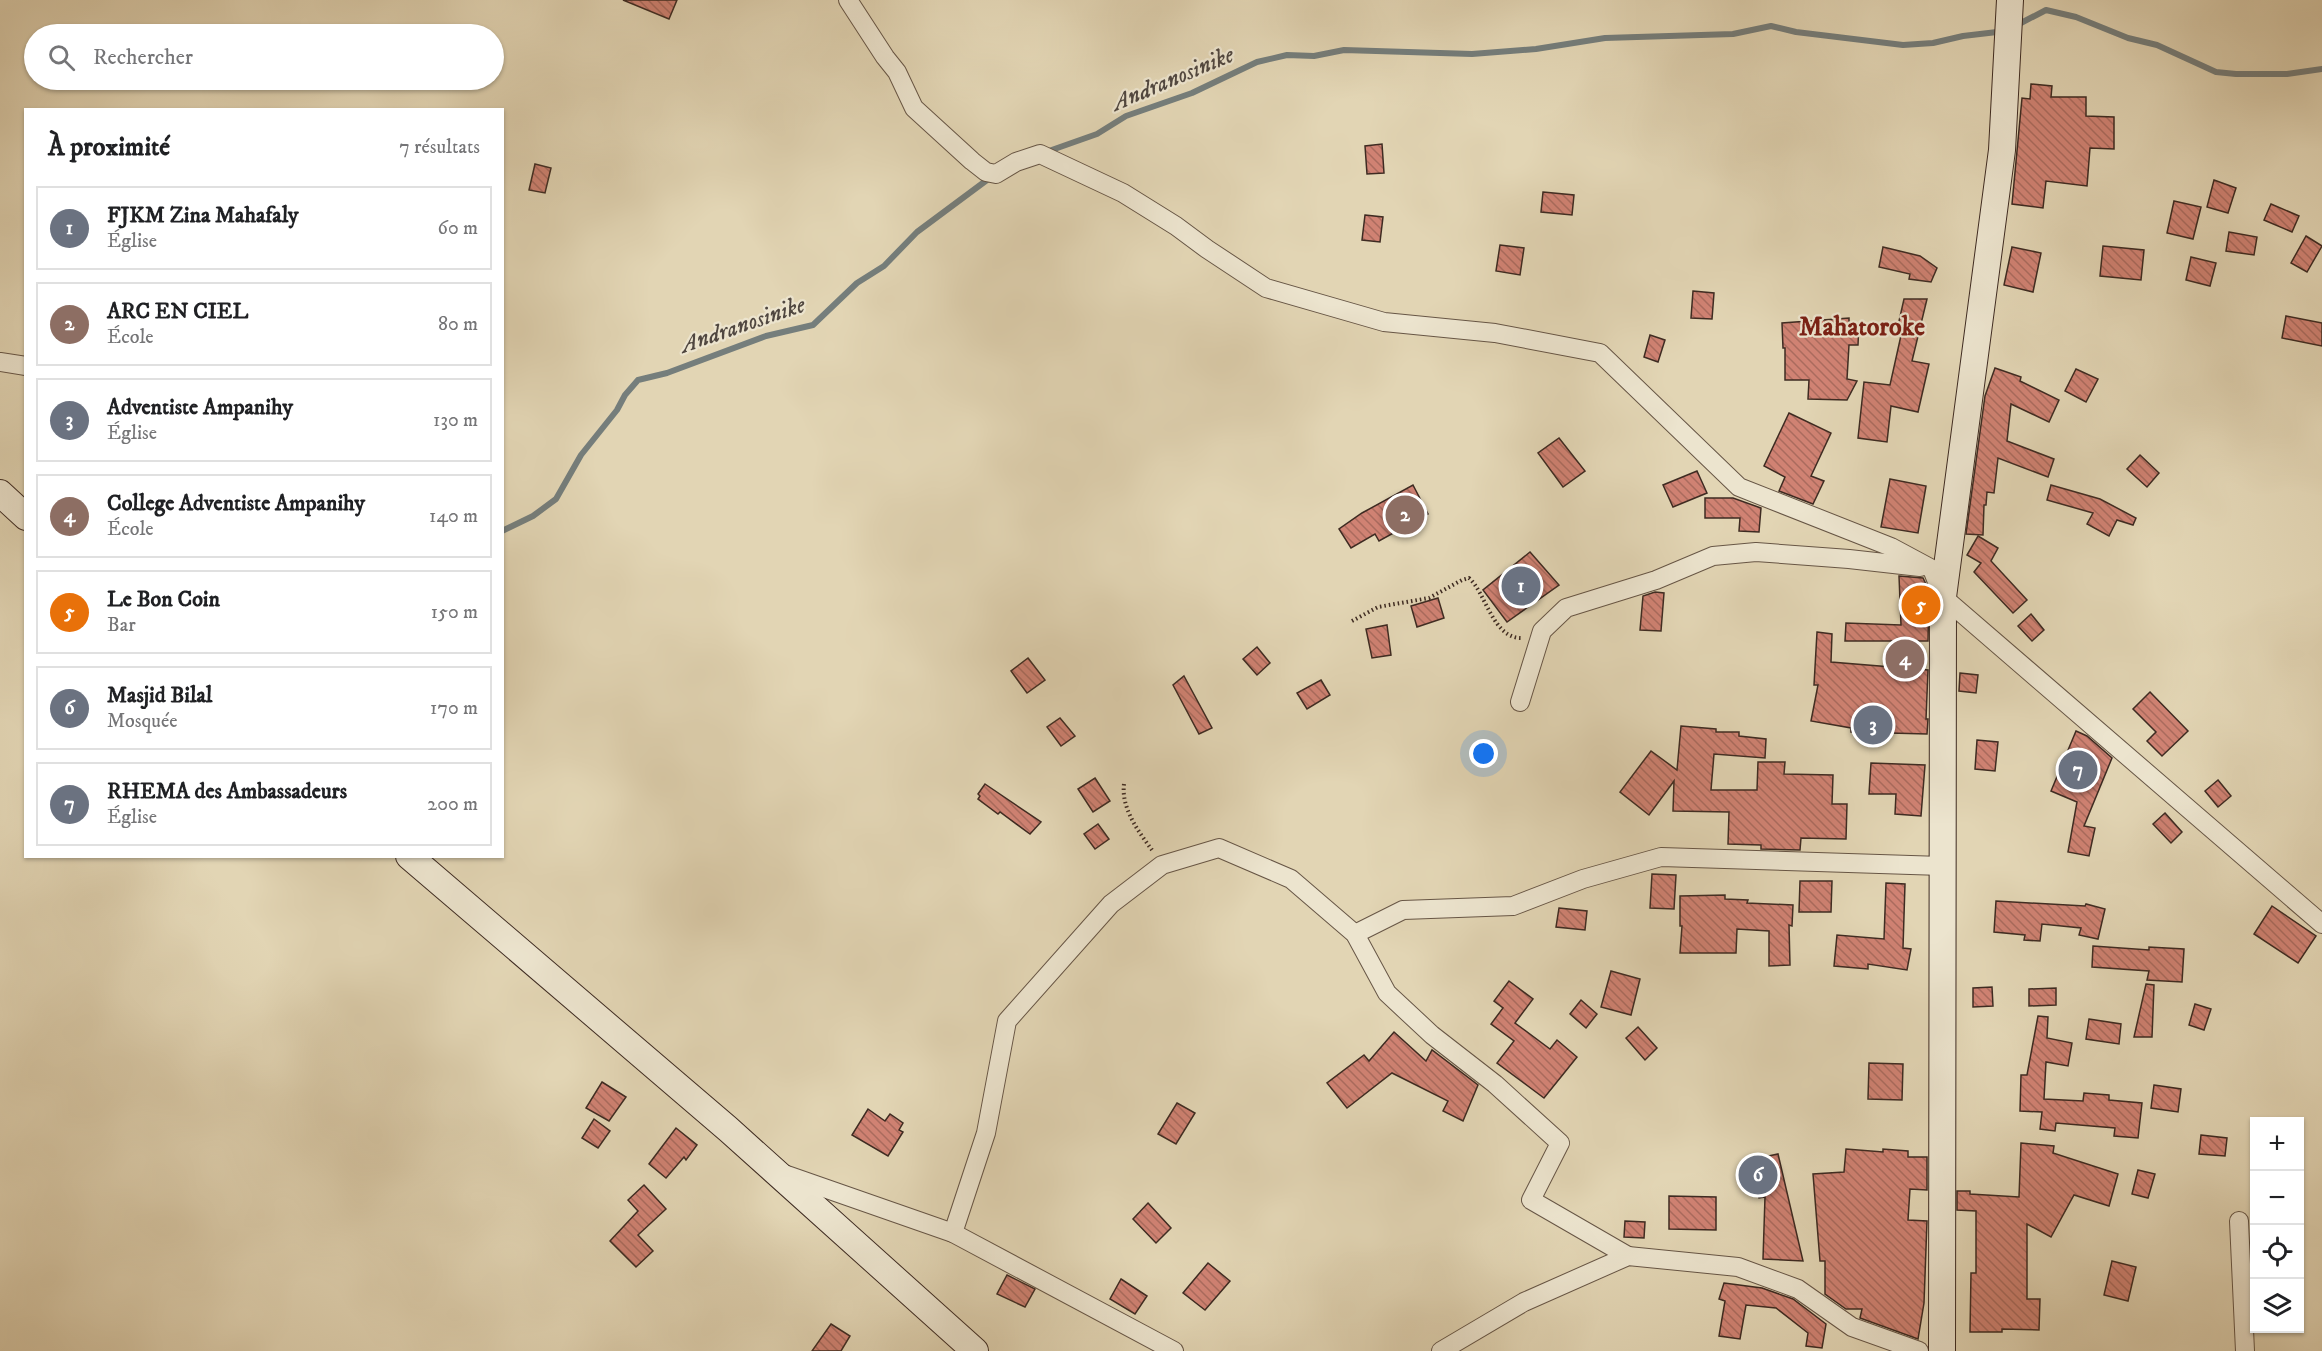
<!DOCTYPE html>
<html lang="fr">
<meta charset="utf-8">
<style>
:root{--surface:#fff;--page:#f6f6f6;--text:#202124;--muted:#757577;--line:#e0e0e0;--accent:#8f2418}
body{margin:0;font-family:"IM FELL DW Pica",serif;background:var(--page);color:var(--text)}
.controls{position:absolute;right:18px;bottom:18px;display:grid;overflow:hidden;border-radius:0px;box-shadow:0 2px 4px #0004}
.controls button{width:54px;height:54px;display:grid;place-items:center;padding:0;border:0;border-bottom:2px solid var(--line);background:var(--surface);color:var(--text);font:30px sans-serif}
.you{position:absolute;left:1484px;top:754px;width:21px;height:21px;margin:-15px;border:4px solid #fff;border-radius:50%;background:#1a73e8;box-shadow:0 0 0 9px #1a73e833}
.badge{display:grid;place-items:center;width:39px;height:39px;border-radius:50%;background:var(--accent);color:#fff;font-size:20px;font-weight:700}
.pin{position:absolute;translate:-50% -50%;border:3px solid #fff;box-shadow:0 2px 6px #0006}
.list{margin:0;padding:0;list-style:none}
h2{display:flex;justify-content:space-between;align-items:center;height:78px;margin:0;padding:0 24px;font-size:26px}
h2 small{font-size:20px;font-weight:400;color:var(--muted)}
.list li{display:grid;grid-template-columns:39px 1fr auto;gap:18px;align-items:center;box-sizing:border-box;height:84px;margin:0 12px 12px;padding:0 12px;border:2px solid var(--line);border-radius:0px}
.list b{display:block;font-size:22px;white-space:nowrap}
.list p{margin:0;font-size:20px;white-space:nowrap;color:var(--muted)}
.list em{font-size:20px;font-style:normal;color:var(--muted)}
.icon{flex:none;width:33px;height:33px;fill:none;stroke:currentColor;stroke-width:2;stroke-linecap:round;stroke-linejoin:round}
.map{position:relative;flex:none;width:2322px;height:1351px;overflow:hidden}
.search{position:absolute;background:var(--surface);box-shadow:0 2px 4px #0004;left:24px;top:24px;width:480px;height:66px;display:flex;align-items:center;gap:15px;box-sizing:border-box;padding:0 21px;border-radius:33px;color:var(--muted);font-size:22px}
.panel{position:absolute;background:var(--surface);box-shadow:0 2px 4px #0004;left:24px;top:108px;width:480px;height:750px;border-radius:0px}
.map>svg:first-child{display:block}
</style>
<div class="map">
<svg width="2322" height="1351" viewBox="0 0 2322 1351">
<defs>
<pattern id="building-back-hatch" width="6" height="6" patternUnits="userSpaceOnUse" patternTransform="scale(1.5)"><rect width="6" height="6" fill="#d08273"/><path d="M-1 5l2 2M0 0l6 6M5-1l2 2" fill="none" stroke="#aa6b5e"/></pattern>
</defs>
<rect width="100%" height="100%" fill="#e2d5b4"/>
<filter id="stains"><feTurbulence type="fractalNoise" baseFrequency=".00333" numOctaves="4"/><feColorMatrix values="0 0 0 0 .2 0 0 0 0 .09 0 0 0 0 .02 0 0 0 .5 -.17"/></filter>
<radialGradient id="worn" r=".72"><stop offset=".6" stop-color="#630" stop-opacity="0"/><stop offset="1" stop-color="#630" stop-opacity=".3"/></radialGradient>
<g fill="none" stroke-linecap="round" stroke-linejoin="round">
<g stroke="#757e7c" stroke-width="6">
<polyline points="2019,24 2046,10 2076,17 2128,38 2157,45 2216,72 2236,74 2287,74 2322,69"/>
<polyline points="1046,152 1097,134 1126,116 1192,93 1257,62 1287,55 1314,56 1344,50 1472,54 1536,49 1605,38 1733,34 1771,26 1796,32 1903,45 1933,43 1963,36 1997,32"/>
<polyline points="502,531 533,516 556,499 581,455 617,410 625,395 638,380 667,373 766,336 813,325 857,283 884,266 917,232 991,177"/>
</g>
</g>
<g fill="url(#building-back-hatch)" stroke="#3e2b22" stroke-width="1.5">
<polygon points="623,0 677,0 669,19"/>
<polygon points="2031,84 2052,86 2051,97 2086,97 2086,116 2114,117 2114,149 2090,148 2087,186 2046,181 2043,208 2012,204 2022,98 2030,99"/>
<polygon points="1382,144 1384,173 1367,174 1365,146"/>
<polygon points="535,164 551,168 545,193 529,190"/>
<polygon points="2214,180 2236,188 2228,213 2207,207"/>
<polygon points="1543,192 1574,195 1572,215 1541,212"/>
<polygon points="2174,201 2201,207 2193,239 2167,233"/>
<polygon points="2271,204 2299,216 2292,232 2264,220"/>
<polygon points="1365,215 1383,217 1380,242 1362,240"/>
<polygon points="2229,232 2257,237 2254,255 2226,251"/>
<polygon points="2306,236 2322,246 2307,272 2291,263"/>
<polygon points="1500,245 1524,248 1520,275 1496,271"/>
<polygon points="2103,246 2144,250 2141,280 2100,276"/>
<polygon points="1883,247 1920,256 1937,268 1931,282 1909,279 1910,274 1879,267"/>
<polygon points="2012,247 2041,253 2033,292 2004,285"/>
<polygon points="2191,257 2216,263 2210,286 2186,280"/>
<polygon points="1693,291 1714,293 1712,319 1691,318"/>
<polygon points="1904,299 1927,299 1912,361 1929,364 1918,412 1891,406 1887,442 1858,438 1864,382 1890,385 1902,331 1897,330"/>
<polygon points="2286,316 2322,323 2322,346 2282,338"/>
<polygon points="1849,318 1849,323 1859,323 1858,345 1849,345 1847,379 1857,381 1847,400 1808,399 1809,380 1785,380 1785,348 1783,348 1782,323"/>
<polygon points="1650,335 1665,340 1658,362 1644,357"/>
<polygon points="1995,368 2021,377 2020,381 2059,400 2049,422 2011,404 2007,441 2054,459 2048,477 1998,458 1994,493 1987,492 1986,505 1984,505 1983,535 1966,534 1985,396"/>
<polygon points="2076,369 2098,379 2086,402 2065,391"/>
<polygon points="1789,413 1831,433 1811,476 1824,481 1813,504 1779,491 1785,477 1764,466"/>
<polygon points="1559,438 1585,471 1563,487 1538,453"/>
<polygon points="2140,455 2159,473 2147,487 2127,469"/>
<polygon points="1697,471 1707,493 1673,507 1663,485"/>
<polygon points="1890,479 1926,486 1918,533 1881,527"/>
<polygon points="1413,485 1428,514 1379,541 1375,534 1351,548 1339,529 1362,513"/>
<polygon points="2051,485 2100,499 2136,518 2133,525 2117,520 2109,536 2087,524 2093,513 2047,500"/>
<polygon points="1705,498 1733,498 1761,508 1759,532 1739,531 1740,518 1705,518"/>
<polygon points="1978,536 1998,548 1991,561 2027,600 2013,613 1974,572 1981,563 1967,555"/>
<polygon points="1530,552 1559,585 1507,622 1483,590"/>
<polygon points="1899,576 1923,578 1929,591 1928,641 1845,641 1846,623 1901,625"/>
<polygon points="1655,592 1664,593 1661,631 1640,630 1643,596"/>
<polygon points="1438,598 1444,618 1417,627 1411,606"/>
<polygon points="2031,614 2044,630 2032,641 2018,626"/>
<polygon points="1387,625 1391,655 1372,658 1366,629"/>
<polygon points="1817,632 1832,634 1831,662 1928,670 1926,719 1928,719 1927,734 1851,732 1851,728 1811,721 1818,685 1814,685"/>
<polygon points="1257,647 1270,663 1257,675 1243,659"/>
<polygon points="1028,658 1045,680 1027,693 1011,671"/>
<polygon points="1960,673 1978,675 1976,693 1959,691"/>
<polygon points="1184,676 1212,728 1199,734 1173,685"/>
<polygon points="1321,680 1330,695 1307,709 1297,693"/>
<polygon points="2150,692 2188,731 2162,756 2147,741 2156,732 2133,709"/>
<polygon points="1060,718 1075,736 1061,746 1047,727"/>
<polygon points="1681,726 1716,729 1716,732 1739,732 1739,736 1766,739 1765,758 1714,754 1711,790 1757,790 1758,762 1785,762 1784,774 1833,775 1832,804 1847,804 1846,839 1801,838 1800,850 1761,849 1761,845 1728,844 1729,812 1673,811 1674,781 1649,815 1620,792 1651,751 1677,770"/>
<polygon points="2076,731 2087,736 2112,758 2084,826 2095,828 2089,856 2068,852 2077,802 2051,791"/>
<polygon points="1977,740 1998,742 1995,771 1975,769"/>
<polygon points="1871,763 1925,765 1921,816 1895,814 1896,794 1869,794"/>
<polygon points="1095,778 1110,801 1093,812 1078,789"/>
<polygon points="2218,780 2231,796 2218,807 2205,791"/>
<polygon points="985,784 1041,822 1030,834 1000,812 998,814 978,799 980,796 978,794"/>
<polygon points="2165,813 2182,832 2171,843 2153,824"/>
<polygon points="1098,824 1109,839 1095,849 1084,834"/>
<polygon points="1652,874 1676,875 1674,909 1650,908"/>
<polygon points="1800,881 1832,881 1831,912 1799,912"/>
<polygon points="1886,883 1905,884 1903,948 1911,949 1907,970 1868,964 1868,969 1834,966 1837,935 1884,939"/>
<polygon points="1725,895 1725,899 1748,900 1747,903 1793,905 1792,926 1789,925 1790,965 1769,966 1769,931 1737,929 1736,953 1680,953 1682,926 1680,926 1680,896"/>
<polygon points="1996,901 2085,906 2086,904 2105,909 2098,939 2079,935 2081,928 2042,924 2040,941 2024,940 2025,935 1994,932"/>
<polygon points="2272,906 2316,936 2298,963 2254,934"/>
<polygon points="1559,908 1587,911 1585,930 1556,927"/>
<polygon points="2093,946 2149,950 2149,947 2184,949 2182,982 2147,980 2149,971 2092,967"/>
<polygon points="1611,971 1640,979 1631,1015 1601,1007"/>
<polygon points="1509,981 1533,999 1515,1023 1550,1049 1557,1040 1577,1057 1544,1098 1497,1063 1514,1041 1491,1024 1503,1008 1494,1001"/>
<polygon points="2146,984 2154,985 2152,1037 2134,1037"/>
<polygon points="1992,987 1993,1006 1973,1007 1973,988"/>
<polygon points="2056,988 2056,1005 2029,1006 2029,989"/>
<polygon points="1581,1000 1597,1014 1586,1028 1570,1014"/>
<polygon points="2195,1004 2211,1009 2204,1030 2189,1025"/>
<polygon points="2038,1016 2048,1017 2047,1038 2072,1043 2068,1066 2046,1062 2044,1099 2083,1101 2084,1093 2109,1095 2109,1100 2142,1103 2138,1138 2114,1136 2115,1128 2056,1123 2055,1131 2040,1129 2042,1112 2020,1111 2021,1075 2027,1075"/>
<polygon points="2089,1019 2121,1024 2119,1044 2086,1039"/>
<polygon points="1638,1027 1657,1048 1645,1060 1626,1038"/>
<polygon points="1394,1032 1426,1061 1432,1050 1478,1085 1463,1121 1443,1111 1448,1101 1392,1073 1347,1108 1327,1083 1364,1055 1369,1061"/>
<polygon points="1869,1063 1903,1064 1902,1100 1868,1099"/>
<polygon points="602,1082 626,1097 609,1121 586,1108"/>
<polygon points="2154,1085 2181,1089 2178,1112 2151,1108"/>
<polygon points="1177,1103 1195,1113 1176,1144 1158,1134"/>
<polygon points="868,1109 885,1121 890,1114 903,1123 899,1130 903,1132 888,1156 852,1135"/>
<polygon points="594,1119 610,1131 598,1148 582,1138"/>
<polygon points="676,1128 697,1145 686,1160 684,1157 666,1178 649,1164"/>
<polygon points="2201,1135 2227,1138 2225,1156 2199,1154"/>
<polygon points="2021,1143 2054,1146 2053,1153 2118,1174 2109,1206 2074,1195 2051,1237 2027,1224 2027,1299 2040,1299 2039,1330 2002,1329 2002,1332 1970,1332 1971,1273 1976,1273 1976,1211 1957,1210 1957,1191 1970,1191 1970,1194 2019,1197"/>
<polygon points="1846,1149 1883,1152 1883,1149 1908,1151 1908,1157 1927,1157 1927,1190 1910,1189 1908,1220 1927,1221 1924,1303 1918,1339 1860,1318 1862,1309 1846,1309 1825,1294 1825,1261 1820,1261 1813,1174 1844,1172"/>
<polygon points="1778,1154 1803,1261 1763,1259 1765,1197 1759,1198 1750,1160"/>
<polygon points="2138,1170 2155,1174 2148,1198 2132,1194"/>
<polygon points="644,1185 666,1209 638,1235 653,1251 636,1267 610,1241 638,1211 628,1200"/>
<polygon points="1669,1196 1716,1197 1716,1230 1669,1229"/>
<polygon points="1148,1203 1171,1228 1156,1243 1133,1219"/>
<polygon points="1625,1221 1645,1222 1644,1238 1624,1237"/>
<polygon points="2112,1261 2136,1267 2128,1301 2104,1295"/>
<polygon points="1208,1263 1230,1281 1205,1310 1183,1293"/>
<polygon points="1007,1275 1035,1289 1025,1307 997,1294"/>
<polygon points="1121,1279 1147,1296 1135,1314 1110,1299"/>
<polygon points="1724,1283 1762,1288 1793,1299 1826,1324 1822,1348 1806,1346 1808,1333 1776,1308 1746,1305 1740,1339 1719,1336 1725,1301 1719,1299"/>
<polygon points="831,1324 850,1336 841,1351 812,1351"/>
</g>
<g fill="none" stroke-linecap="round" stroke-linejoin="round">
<defs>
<g id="street">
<polyline points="848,0 885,57 897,72 914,108 972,161 986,172 996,174 1016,162 1040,154 1123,193 1176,226 1207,249 1266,288 1384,322 1495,333 1600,353 1739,487 1891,547 1932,569 1943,597 2322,924"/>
<polyline points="0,362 26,366"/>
<polyline points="1520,702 1542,631 1566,608 1656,580 1713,556 1756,552 1849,559 1920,567"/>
<polyline points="1355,934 1403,910 1513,906 1583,879 1661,857 1942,866"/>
<polyline points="784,1174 953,1233 1174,1351"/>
<polyline points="2239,1221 2245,1351"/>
<polyline points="953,1233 986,1133 1007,1021 1111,904 1162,865 1219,848 1291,879 1355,934 1387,993 1432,1035 1495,1084 1560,1143 1531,1200 1628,1256"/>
<polyline points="1441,1351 1524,1302 1628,1256 1738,1267 1798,1289 1852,1327 1919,1351"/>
</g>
<g id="secondary">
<polyline points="0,493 26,517"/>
<polyline points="409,856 728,1129 975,1351"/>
<polyline points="1942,1351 1943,597 2002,150 2010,0"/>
</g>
</defs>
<use href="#street" stroke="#675646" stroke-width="20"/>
<use href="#secondary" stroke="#3e2b22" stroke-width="28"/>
<g stroke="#3e2b22" stroke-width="4" stroke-dasharray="1.5 3" stroke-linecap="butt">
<path d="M 1352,621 L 1378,607 L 1429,598 L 1462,580 L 1469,578 C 1486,593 1493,639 1522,638"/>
<path d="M 1124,784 C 1121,808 1138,831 1152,850"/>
</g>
<use href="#street" stroke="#ece4ce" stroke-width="18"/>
<use href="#secondary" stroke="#ece4ce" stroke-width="26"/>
</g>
<g text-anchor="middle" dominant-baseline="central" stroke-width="4.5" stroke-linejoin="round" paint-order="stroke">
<g font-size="24" font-style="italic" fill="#504740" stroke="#ece4ce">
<text transform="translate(1173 79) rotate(-23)">Andranosinike</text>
<text transform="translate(743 325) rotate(-19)">Andranosinike</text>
</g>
<g font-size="26" font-weight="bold" fill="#7a1f14" stroke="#ece4ce">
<text x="1862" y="327">Mahatoroke</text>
</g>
</g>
<rect width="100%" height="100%" filter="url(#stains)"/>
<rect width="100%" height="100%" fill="url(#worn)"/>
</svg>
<div class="controls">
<button>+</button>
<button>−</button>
<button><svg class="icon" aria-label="locate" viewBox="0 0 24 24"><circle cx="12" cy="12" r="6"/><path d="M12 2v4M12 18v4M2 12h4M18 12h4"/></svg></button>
<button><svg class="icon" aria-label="layers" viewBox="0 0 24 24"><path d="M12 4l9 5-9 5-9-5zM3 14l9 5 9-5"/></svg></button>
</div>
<div class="you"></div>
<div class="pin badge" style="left:1521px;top:586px;background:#6b7280">1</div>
<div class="pin badge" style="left:1405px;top:515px;background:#8d6e63">2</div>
<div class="pin badge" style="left:1873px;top:725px;background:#6b7280">3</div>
<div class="pin badge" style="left:1905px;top:659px;background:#8d6e63">4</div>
<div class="pin badge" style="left:1921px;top:605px;background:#e8710a">5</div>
<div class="pin badge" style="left:1758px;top:1175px;background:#6b7280">6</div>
<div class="pin badge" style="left:2078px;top:770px;background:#6b7280">7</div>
<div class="search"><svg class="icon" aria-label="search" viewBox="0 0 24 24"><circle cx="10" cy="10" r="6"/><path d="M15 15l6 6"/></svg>Rechercher</div>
<section class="panel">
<h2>À proximité<small>7 résultats</small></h2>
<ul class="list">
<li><span class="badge" style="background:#6b7280">1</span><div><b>FJKM Zina Mahafaly</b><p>Église</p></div><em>60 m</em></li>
<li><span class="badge" style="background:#8d6e63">2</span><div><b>ARC EN CIEL</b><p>École</p></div><em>80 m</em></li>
<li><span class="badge" style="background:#6b7280">3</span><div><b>Adventiste Ampanihy</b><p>Église</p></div><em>130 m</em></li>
<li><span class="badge" style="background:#8d6e63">4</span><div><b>College Adventiste Ampanihy</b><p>École</p></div><em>140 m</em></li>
<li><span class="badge" style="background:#e8710a">5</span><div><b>Le Bon Coin</b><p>Bar</p></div><em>150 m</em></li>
<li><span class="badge" style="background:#6b7280">6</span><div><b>Masjid Bilal</b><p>Mosquée</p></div><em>170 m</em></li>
<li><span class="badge" style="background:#6b7280">7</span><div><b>RHEMA des Ambassadeurs</b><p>Église</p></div><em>200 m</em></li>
</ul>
</section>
</div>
